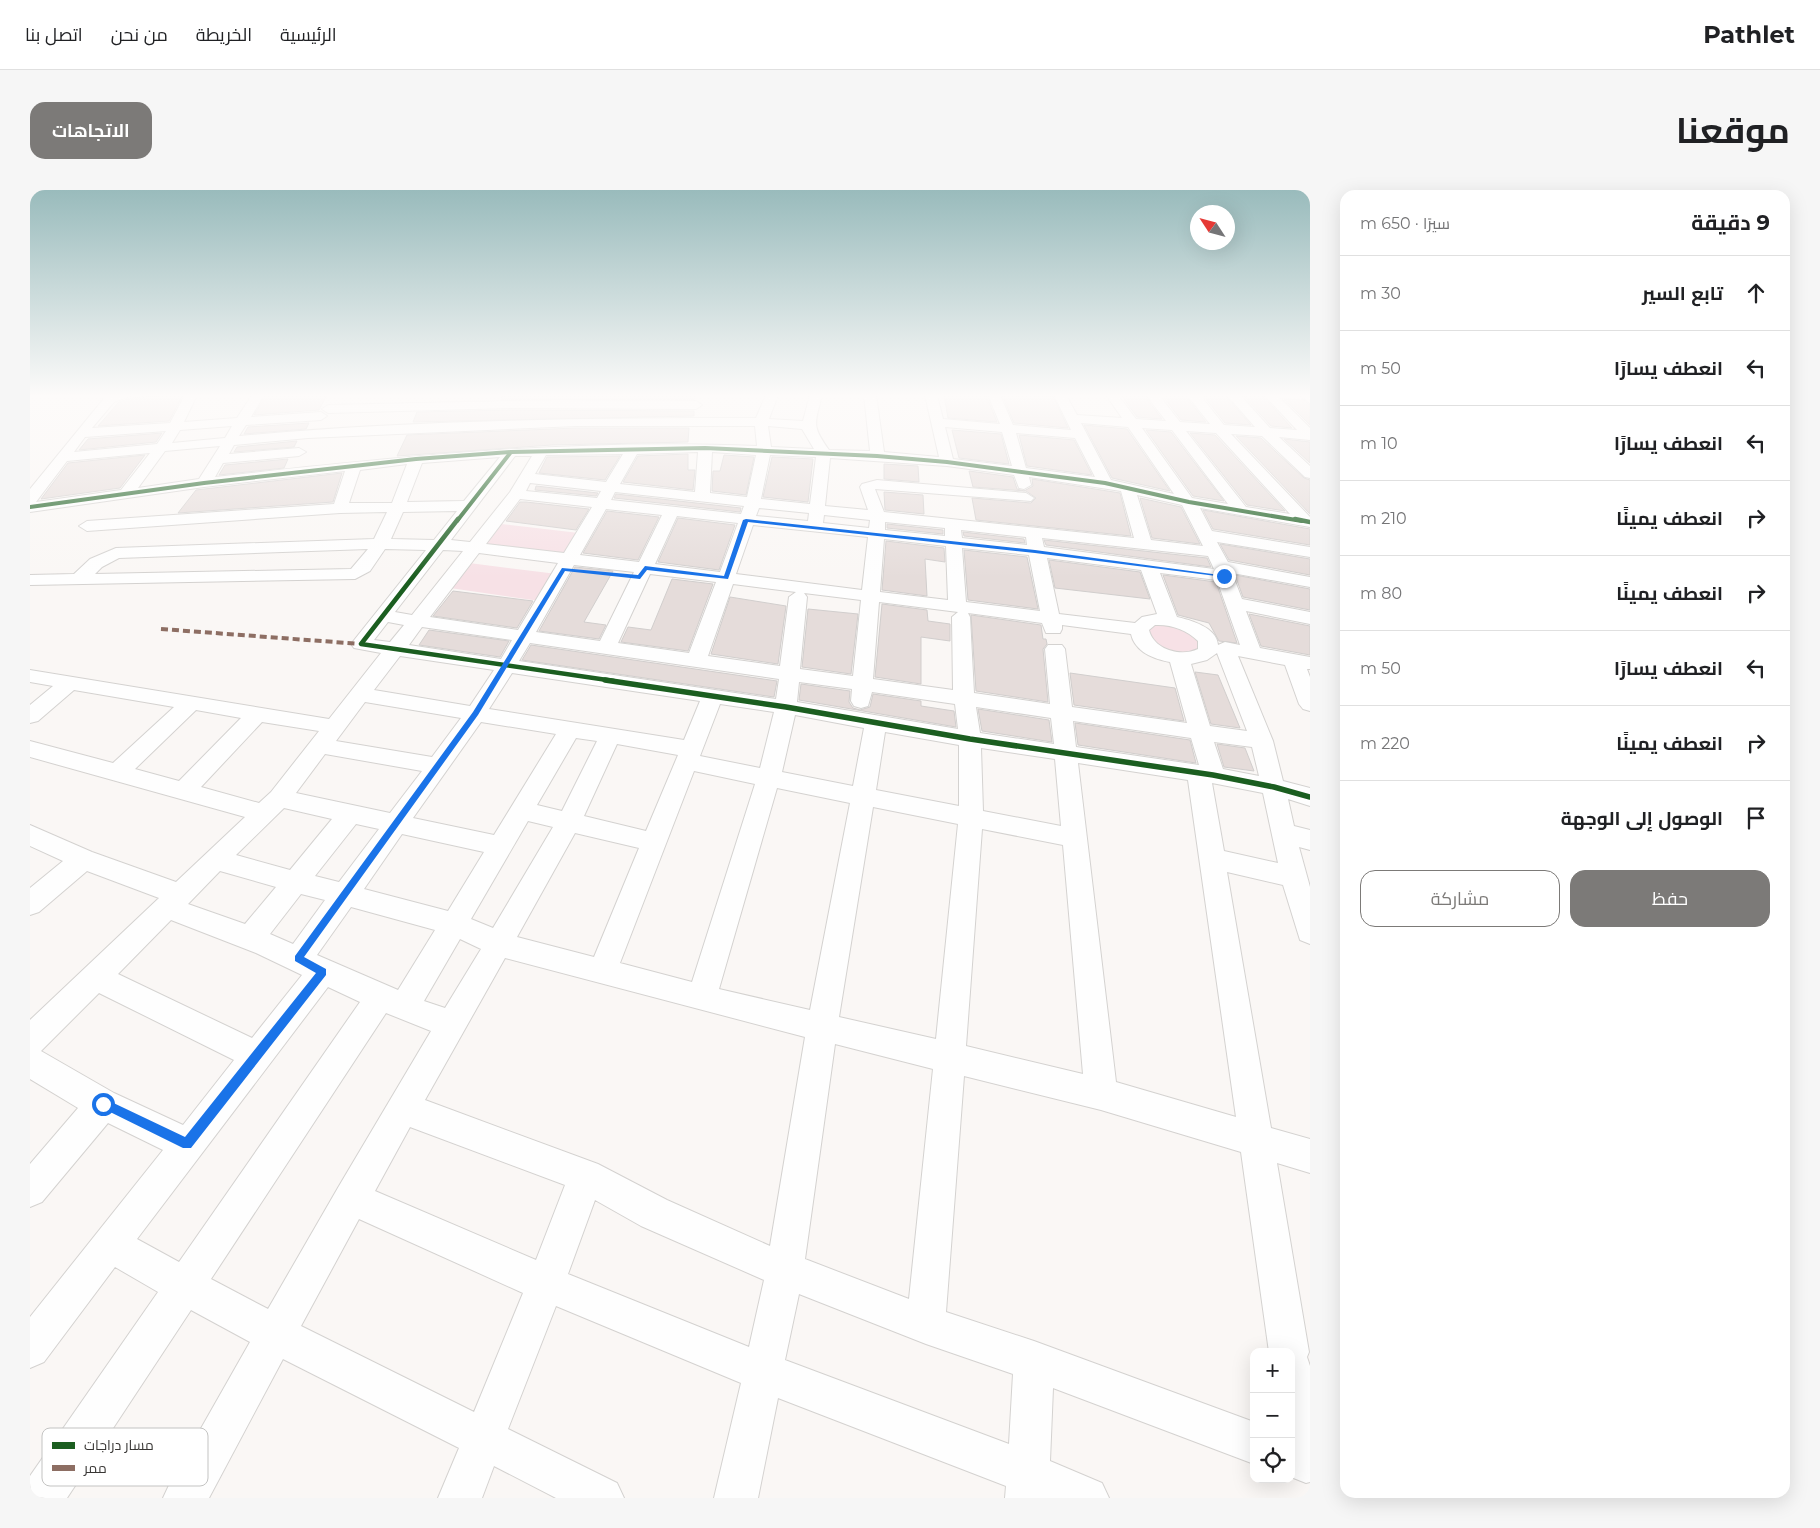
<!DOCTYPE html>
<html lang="ar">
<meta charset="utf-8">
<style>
:root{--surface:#fff;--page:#f6f6f6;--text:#202124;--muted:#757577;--line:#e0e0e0;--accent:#7c7a78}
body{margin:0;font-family:Montserrat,Cairo,sans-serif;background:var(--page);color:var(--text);direction:rtl}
.controls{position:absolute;right:15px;bottom:15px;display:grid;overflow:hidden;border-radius:10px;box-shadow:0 5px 20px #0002}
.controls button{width:45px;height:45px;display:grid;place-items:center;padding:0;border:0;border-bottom:1px solid var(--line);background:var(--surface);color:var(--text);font:25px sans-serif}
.compass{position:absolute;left:1160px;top:15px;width:45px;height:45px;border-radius:50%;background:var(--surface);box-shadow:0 5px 20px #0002;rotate:306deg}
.stop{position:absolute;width:15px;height:15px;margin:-11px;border:4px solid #1a73e8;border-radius:50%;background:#fff}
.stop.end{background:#1a73e8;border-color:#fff;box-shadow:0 1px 5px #0008}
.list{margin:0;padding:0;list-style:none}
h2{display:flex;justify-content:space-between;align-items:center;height:65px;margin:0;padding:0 20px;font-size:21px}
h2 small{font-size:16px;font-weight:400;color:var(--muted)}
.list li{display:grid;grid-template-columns:32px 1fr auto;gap:15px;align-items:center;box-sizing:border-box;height:75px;padding:0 20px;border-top:1px solid var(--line)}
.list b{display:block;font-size:19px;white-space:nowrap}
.list em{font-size:16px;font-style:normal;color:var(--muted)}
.actions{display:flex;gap:10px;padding:15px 20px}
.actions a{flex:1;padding:11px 0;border:1px solid var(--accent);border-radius:15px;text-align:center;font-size:18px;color:var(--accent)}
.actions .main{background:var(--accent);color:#fff}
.icon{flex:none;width:28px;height:28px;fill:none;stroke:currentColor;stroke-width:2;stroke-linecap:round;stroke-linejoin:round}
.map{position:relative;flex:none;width:1280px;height:1308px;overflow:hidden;direction:ltr;border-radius:15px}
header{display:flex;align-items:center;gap:30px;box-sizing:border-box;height:70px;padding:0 25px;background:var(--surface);border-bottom:1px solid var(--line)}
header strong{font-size:24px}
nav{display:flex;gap:28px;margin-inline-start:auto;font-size:18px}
.intro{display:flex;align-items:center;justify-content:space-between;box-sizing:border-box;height:120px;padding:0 30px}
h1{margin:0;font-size:35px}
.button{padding:12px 22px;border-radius:15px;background:var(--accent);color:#fff;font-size:18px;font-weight:700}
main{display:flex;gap:30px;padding:0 30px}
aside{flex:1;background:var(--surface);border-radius:15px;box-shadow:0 5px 20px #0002}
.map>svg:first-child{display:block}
</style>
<header>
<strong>Pathlet</strong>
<nav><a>الرئيسية</a><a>الخريطة</a><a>من نحن</a><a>اتصل بنا</a></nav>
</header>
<div class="intro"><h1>موقعنا</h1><a class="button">الاتجاهات</a></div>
<main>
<aside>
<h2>9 دقيقة<small>سيرًا · 650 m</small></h2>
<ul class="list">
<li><svg class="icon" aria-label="ahead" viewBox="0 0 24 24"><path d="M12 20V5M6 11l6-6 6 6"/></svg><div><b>تابع السير</b></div><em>30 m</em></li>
<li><svg class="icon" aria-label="left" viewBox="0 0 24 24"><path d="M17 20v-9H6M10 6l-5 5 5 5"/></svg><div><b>انعطف يسارًا</b></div><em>50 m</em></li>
<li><svg class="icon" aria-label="left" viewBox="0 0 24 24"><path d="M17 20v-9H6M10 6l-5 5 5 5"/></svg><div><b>انعطف يسارًا</b></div><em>10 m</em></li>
<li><svg class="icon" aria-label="right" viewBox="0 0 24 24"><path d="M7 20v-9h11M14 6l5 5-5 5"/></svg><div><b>انعطف يمينًا</b></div><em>210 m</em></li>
<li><svg class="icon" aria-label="right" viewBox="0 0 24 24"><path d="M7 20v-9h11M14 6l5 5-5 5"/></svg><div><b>انعطف يمينًا</b></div><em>80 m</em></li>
<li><svg class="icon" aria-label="left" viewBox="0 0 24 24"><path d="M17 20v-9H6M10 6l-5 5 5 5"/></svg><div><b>انعطف يسارًا</b></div><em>50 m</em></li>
<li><svg class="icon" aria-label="right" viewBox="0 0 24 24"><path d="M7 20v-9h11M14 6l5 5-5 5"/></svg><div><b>انعطف يمينًا</b></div><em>220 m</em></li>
<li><svg class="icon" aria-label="arrive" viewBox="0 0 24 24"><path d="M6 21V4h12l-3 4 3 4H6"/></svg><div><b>الوصول إلى الوجهة</b></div></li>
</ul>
<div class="actions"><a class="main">حفظ</a><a>مشاركة</a></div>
</aside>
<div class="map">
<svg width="1280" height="1308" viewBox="0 0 1280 1308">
<rect width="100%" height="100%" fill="#faf7f5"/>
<g fill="#f7e1e6">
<polygon points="471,334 549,343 534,367 453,357"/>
<polygon points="439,373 527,384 510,411 420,398"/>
<polygon points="1143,434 1171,448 1171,461 1150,465 1125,456 1117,438 1121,435"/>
</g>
<g fill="#e5dcda" stroke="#d1cecd">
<polygon points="140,205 153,205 139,231 68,236 88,213 99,208"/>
<polygon points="236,205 297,205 289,220 224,225"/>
<polygon points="473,205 665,205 665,209 471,209"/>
<polygon points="914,205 956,205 967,232 918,228"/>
<polygon points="972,205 1023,206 1038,238 984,233"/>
<polygon points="1091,205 1114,205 1132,229 1107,227"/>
<polygon points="1132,205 1155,205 1176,232 1151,230"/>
<polygon points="1173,205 1195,205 1221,235 1195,233"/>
<polygon points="1213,205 1232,205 1262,238 1241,236"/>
<polygon points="1254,209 1274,210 1280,215 1280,235"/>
<polygon points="482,220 664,221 664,226 383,232 387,222"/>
<polygon points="279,233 276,239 214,244 218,237"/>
<polygon points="1054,235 1097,239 1140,301 1082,288"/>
<polygon points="546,238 659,238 658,252 522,255 367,266 377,245"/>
<polygon points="922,240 971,244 979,274 929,268"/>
<polygon points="1116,240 1141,242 1194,311 1163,306"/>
<polygon points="132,243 126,252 49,260 58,249"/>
<polygon points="1160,243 1185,245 1255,321 1217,315"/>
<polygon points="989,245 1044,250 1062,285 997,276"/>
<polygon points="1206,246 1231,248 1274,288 1280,290 1280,324"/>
<polygon points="1254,249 1280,252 1280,273"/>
<polygon points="267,251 264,257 204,262 207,257"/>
<polygon points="658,264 658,280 665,280 663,300 593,292 608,266"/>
<polygon points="115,265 90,298 11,309 38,273"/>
<polygon points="694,265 724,267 716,305 682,301 683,281 690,281"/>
<polygon points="590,266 575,290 509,283 517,267"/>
<polygon points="742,267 783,269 778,312 733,307"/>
<polygon points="258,269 254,278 189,285 195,275"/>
<polygon points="854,274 888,276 889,292 854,289"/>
<polygon points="939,281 983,287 987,299 994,301 1003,296 1002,289 1090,303 1101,346 946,330 942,308 1001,313 1006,308 996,301 943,297"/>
<polygon points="312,283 303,312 148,323 166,300"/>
<polygon points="506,296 568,303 566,306 505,300"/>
<polygon points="854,302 893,305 894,324 855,320"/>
<polygon points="586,304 711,318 710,322 584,308"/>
<polygon points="1110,308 1151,317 1170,354 1122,348"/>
<polygon points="490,312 496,312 559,319 546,340 476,331"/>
<polygon points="1173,320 1280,339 1280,355 1183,339"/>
<polygon points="577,321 629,327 608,370 553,363"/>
<polygon points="648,328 705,335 689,380 628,372"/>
<polygon points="857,334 913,340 913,344 857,338"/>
<polygon points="933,342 994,349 995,353 934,346"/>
<polygon points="1014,350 1177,368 1181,377 1016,355"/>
<polygon points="856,351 914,358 915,372 895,369 897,406 852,400"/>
<polygon points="1190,354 1280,369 1280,385 1199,370"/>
<polygon points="934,360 997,367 1008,419 938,410"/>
<polygon points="1019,370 1110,382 1120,409 1025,398"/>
<polygon points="545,377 583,381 554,432 576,435 569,449 509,441"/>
<polygon points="1133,385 1186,392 1207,453 1189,451 1179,433 1148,425"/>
<polygon points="1205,385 1280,399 1280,420 1213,407"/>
<polygon points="642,389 683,394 658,461 591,452 598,437 621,440"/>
<polygon points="423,401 503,411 487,438 403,426"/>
<polygon points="700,407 756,416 748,474 681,464"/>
<polygon points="852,414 897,420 898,431 920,434 920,451 891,447 891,494 845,487"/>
<polygon points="778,419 828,424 821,484 772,477"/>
<polygon points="1219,424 1280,436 1280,465 1231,456"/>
<polygon points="941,425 1011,435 1013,449 1016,449 1017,454 1013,459 1018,512 946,501"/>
<polygon points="399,440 479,451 470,467 389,455"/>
<polygon points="501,455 747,491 744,507 492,470"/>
<polygon points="1165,482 1188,485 1210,538 1181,534"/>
<polygon points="1040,483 1145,498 1154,531 1044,515"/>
<polygon points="771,494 820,501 819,512 823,518 830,520 840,517 843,504 891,511 891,516 924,521 926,537 769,510"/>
<polygon points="948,519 1019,530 1022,552 952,541"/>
<polygon points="1045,533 1160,550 1166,573 1048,555"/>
<polygon points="1187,554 1215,558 1224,581 1194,577"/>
</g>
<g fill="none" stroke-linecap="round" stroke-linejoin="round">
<defs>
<g id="street">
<path d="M 102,205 L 84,212 L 62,238 L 140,233 L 155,205 L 167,205 L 154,232 L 207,228 L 222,205 L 234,205 L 221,227 L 291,222 L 297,226 L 291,230 L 216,235 L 209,246 C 381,230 554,228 726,228 L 736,205 L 748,205 L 739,229 L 773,231 L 780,205 L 792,205 C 785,234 781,235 799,260 L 840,261 L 834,205 L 846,205 L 854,262 L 909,267 L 895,205 L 907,205 L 913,229 L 970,234 L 958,205 L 970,205 L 983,235 L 1041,240 L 1024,205 L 1036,205 L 1047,225 L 1092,228 L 1076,205 L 1088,205 L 1106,229 L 1136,231 L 1116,205 L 1129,205 L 1150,232 L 1180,234 L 1157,205 L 1170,205 L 1194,235 L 1225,237 L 1197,205 L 1210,205 L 1240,238 L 1267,240 L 1234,205 L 1247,205 L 1280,238 L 1280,250 L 1249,247 L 1280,276 L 1280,288 L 1275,287 L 1232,246 L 1201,244 L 1280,327 L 1280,337 L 1170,318 L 1182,341 L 1280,357 L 1280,367 L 1187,352 L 1198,372 L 1280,387 L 1280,397 L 1202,383 L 1212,409 L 1280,422 L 1280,434 L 1216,421 L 1230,458 L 1280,467 L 1280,479 L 1277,479 L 1280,487 L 1280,521 L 1273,519 L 1269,514 L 1255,475 L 1208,466 L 1243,551 L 1253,591 L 1280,598 L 1280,616 L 1258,609 L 1264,636 L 1280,640 L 1280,660 L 1269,657 L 1280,697 L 1280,754 L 1270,750 L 1253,695 L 1197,682 L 1241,938 L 1280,949 L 1280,983 L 1247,973 L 1279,1162 L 1277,1167 L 1280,1176 L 1280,1292 L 1276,1293 L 1261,1287 L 1261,1162 L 1239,1162 L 1211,962 L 1071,920 L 934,886 L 916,1122 L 1004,1151 L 1224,1232 L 1224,1274 L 1023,1198 L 1020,1271 L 1072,1293 L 1079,1308 L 975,1308 L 976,1296 L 748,1208 L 728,1308 L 684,1308 L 711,1193 L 526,1116 L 478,1239 L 587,1293 L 594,1308 L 526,1308 L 464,1276 L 452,1308 L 408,1308 L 429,1258 L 253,1169 L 179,1308 L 133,1308 L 140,1293 L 220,1152 L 161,1120 L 37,1308 L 0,1308 L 0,1286 L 128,1102 L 85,1077 L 14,1172 L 0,1178 L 0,1127 L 133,960 L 78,933 L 12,1012 L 0,1017 L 0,974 L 48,918 L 0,889 L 0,830 L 129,708 L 57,681 L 9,722 L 0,725 L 0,698 L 33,671 L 0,656 L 0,635 L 62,662 L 146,692 L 215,627 L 0,567 L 0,551 L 83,573 L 144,517 L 44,500 L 8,531 L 0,533 L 0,515 L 23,496 L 0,492 L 0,480 L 299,529 L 351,463 L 324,458 L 321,454 L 396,360 L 355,359 L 340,381 L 325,389 L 0,395 L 0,385 L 44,384 L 60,369 L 86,358 L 344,349 L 357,322 L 310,323 L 57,341 L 49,336 L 57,331 L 304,314 L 315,281 L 174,297 L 0,322 L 0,299 L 76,206 ZM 1051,233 L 1098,237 L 1144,304 L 1081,290 ZM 202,236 L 195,248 L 142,253 L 150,240 ZM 546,236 L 725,236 L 727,256 C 544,248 365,267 185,287 L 193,273 L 269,266 L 276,262 L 269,258 L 199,264 L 204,255 L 278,248 ZM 738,236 L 772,239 L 784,259 L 741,257 ZM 915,237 L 972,242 L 982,276 L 923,269 ZM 1112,238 L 1142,240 L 1198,314 L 1162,308 ZM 136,241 L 127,254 L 44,262 L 55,247 ZM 1156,241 L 1186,243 L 1260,324 L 1216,317 ZM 986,243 L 1045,248 L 1065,287 L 996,278 ZM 190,256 L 169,289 L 108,298 L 135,261 ZM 668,262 L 665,302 L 590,294 L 607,264 ZM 682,262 L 726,265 L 717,307 L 680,303 ZM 120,263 L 91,300 L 6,312 L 37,271 ZM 593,264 L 576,292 L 505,284 L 516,265 ZM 740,265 L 786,267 L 780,314 L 731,309 ZM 485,266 L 502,266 L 480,302 L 440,352 L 421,350 ZM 470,267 L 434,311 L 377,312 L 392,273 ZM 800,268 L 917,276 L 984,285 L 989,298 L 994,299 L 1001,295 L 999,287 L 1091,301 L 1104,348 L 854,322 L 845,299 L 1001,311 L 1004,308 L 996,303 L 847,290 L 832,294 L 830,297 L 838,320 L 795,316 ZM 377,274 L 362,313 L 319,313 L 330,280 ZM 500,293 L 571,301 L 567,308 L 496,301 ZM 585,302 L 714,316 L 711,324 L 581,310 ZM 1107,305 L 1152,315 L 1173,356 L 1121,350 ZM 490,309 L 562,317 L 534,363 L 456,354 ZM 729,318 L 779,323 L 778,331 L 726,326 ZM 576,319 L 632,325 L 609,372 L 550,365 ZM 427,321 L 404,350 L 361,349 L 373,322 ZM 794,325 L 840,330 L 839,338 L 793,333 ZM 647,326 L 708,333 L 690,382 L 625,374 ZM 855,332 L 915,338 L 915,346 L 855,340 ZM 723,335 L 838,347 L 832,400 L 706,384 ZM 931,340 L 996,347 L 997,355 L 932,348 ZM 1012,348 L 1178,366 L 1184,379 L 1014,357 ZM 854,349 L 916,356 L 918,410 L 850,402 ZM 932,358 L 999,365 L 1010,421 L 936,412 ZM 338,359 L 321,379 L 65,384 L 72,377 L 89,368 ZM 413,360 L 433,361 L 382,425 L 365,422 ZM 449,363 L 528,373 L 488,440 L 400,427 ZM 1017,368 L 1111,380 L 1127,424 L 1112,427 L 1105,433 L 1029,424 ZM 544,375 L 604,382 L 570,451 L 506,442 ZM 1130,383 L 1187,390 L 1210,455 L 1195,452 L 1188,455 C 1187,437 1160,430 1147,427 ZM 620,384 L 686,392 L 659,463 L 588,453 ZM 703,394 L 766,402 L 759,407 L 750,476 L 678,466 ZM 774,403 L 831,410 L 823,486 L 770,479 L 777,407 ZM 849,412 L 928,422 L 922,427 L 923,500 L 843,489 ZM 938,423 L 1012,433 L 1016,443 L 1030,443 L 1032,439 L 1032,435 L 1101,444 C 1105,462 1124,469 1140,472 L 1157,533 L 1042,517 L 1035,459 L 1032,455 L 1018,455 L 1015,459 L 1020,514 L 944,503 L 940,427 ZM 358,432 L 374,435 L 360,452 L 344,450 ZM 1125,435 C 1141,434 1157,440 1168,451 L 1168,459 C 1151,467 1124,460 1119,440 ZM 392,437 L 482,450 L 471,469 L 379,455 ZM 500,453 L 749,489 L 746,509 L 489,471 ZM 1187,463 L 1217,541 L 1180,536 L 1161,474 L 1177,470 ZM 370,466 L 464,480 L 440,516 L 344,500 ZM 482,483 L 670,511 L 654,550 L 459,519 ZM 769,492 L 822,499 L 821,511 L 824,516 L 831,518 L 838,516 L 842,502 L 925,514 L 928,539 L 767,512 ZM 335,512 L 431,528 L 402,567 L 306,551 ZM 690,514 L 744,522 L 730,578 L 670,566 ZM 946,517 L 1021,528 L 1024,554 L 950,543 ZM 166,520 L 211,528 L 149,591 L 105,579 ZM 765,525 L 834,538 L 823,596 L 752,582 ZM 1043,531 L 1161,548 L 1169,575 L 1046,557 ZM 232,532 L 289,541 L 241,602 L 229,613 L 171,597 ZM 451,532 L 526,544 L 464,645 L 383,628 ZM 855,542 L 929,555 L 929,616 L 846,600 ZM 546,548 L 567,551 L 532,621 L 507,615 ZM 1184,552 L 1222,557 L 1229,586 L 1193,579 ZM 587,554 L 648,565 L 616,641 L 554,626 ZM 951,558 L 1025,569 L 1031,636 L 953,621 ZM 295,564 L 392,581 L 360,623 L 266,603 ZM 1048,573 L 1158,590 L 1206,927 L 1086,892 ZM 664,581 L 725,594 L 662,792 L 590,773 ZM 1182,593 L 1233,603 L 1248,673 L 1194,661 ZM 747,598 L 820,613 L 780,820 L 689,799 ZM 843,617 L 928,634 L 906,849 L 809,827 ZM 254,618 L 302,629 L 260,680 L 206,665 ZM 498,631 L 523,637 L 463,738 L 441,729 ZM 326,634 L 349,639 L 309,692 L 285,686 ZM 952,639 L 1033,655 L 1053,884 L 936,856 ZM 545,643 L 609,658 L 564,767 L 487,747 ZM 372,644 L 454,662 L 418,721 L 334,699 ZM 190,681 L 246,697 L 215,734 L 158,714 ZM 271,704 L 295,710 L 263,754 L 240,744 ZM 321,717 L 405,740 L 368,800 L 287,765 ZM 141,730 L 226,763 L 272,785 L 222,848 L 88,784 ZM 430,749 L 451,759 L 415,818 L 394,811 ZM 475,768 L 775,847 L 740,1056 L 637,1010 L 568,974 L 395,910 ZM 298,797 L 330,812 L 149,1072 L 107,1049 ZM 69,803 L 204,870 L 153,935 L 84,903 L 11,861 ZM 356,823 L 401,841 L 309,996 L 238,1119 L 181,1089 ZM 805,854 L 903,879 L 879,1109 L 775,1069 ZM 380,937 L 535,995 L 506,1070 L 345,1001 ZM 565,1010 L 611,1036 L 734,1090 L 719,1157 L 538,1084 ZM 329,1029 L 493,1103 L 444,1222 L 271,1136 ZM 769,1104 L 896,1154 L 983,1184 L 979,1254 L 755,1170 Z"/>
<polygon points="1270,205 1280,205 1280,213"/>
<polygon points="528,210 666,211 672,215 666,219 482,218 298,223 292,219 298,215"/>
</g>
</defs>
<use href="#street" stroke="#d4d2d0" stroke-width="2"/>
<use href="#street" fill="#fefefe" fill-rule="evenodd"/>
<polyline stroke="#8d6e63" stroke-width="4" stroke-dasharray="7 4" stroke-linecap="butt" points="131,439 331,454"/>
<defs>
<g id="cycleway-far2">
<polyline points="0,317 174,293 386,269 481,262 675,258 847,266 917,272 1075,293 1159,312 1272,331"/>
<polyline points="427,331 481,262"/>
</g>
<g id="cycleway-far1">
<polyline points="428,329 331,454 584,491"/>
<polyline points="1265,329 1280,332"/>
</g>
<polyline id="cycleway" points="575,490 756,517 940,549 1183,585 1244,597 1280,607"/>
</defs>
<use href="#cycleway-far2" stroke="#fff" stroke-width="5.5"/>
<use href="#cycleway-far1" stroke="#fff" stroke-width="7"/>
<use href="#cycleway" stroke="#fff" stroke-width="9"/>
<use href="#cycleway-far2" stroke="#1b5e20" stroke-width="4"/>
<use href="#cycleway-far1" stroke="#1b5e20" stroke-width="4.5"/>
<use href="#cycleway" stroke="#1b5e20" stroke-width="5.5"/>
</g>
<linearGradient id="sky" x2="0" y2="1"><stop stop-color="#99bbbc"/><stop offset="0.53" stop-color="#fdfbfa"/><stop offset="1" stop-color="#fdfbfa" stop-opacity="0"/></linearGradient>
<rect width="1280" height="388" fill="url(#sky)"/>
<polygon fill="#1a73e8" points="716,329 1005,360 1197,386 1194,387 1005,363 718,332 698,389 617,380 610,389 535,381 448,525 274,767 296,779 296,785 161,958 153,958 70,917 68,914 73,908 155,947 286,783 265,771 265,766 443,522 532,378 608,385 615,376 694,386 713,330"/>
<rect x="12" y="1238" width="166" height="58" rx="8" fill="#fff" stroke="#c3c3c2" stroke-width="1"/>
<rect x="22" y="1252" width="23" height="7" fill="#1b5e20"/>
<rect x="22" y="1275" width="23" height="6" fill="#8d6e63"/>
<g font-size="14" fill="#383634">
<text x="54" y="1260">مسار دراجات</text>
<text x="54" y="1283">ممر</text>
</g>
</svg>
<div class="controls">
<button>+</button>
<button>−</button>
<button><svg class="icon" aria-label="locate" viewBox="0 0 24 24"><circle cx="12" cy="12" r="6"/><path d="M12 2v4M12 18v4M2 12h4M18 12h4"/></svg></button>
</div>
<svg class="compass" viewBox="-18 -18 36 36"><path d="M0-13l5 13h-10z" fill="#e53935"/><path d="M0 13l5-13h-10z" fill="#757577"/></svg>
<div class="stop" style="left:73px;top:914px"></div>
<div class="stop end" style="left:1194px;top:386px"></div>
</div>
</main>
